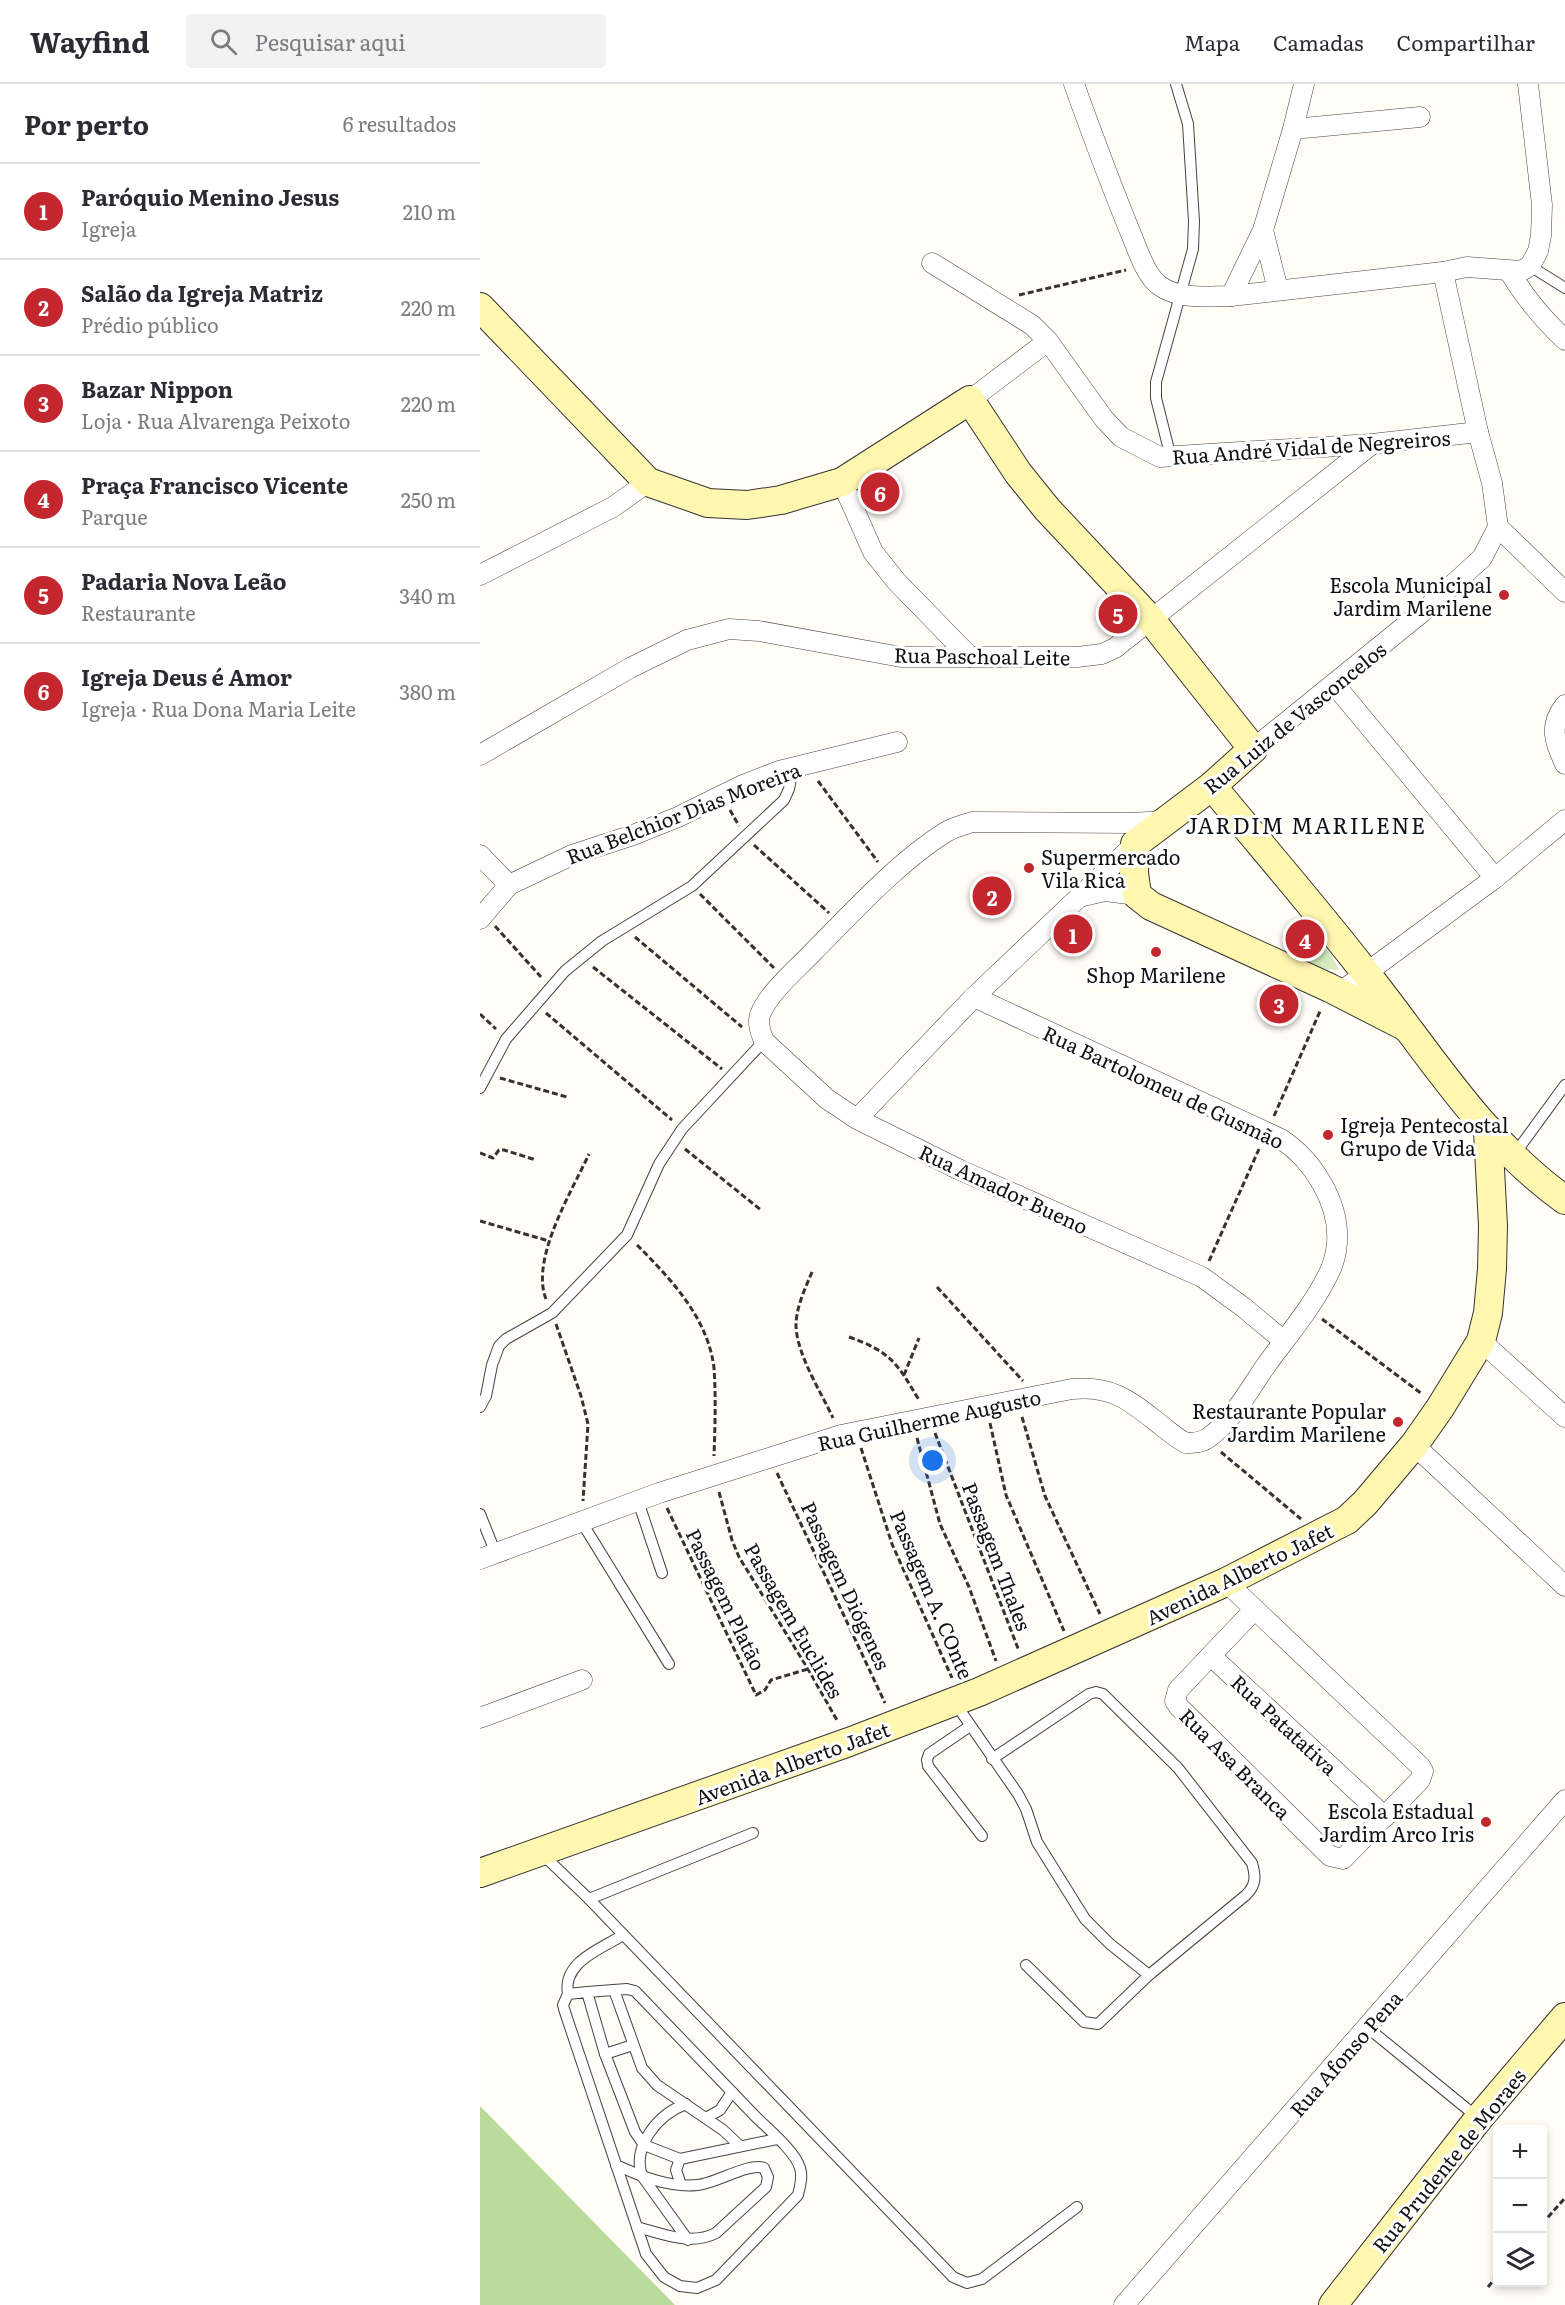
<!DOCTYPE html>
<html lang="pt">
<meta charset="utf-8">
<style>
:root{--surface:#fff;--page:#f2f2f3;--text:#2b2b33;--muted:#7c7c81;--line:#e1e1e2;--accent:#c4262e}
body{margin:0;font-family:Literata,serif;background:var(--page);color:var(--text)}
.controls{position:absolute;right:18px;bottom:18px;display:grid;overflow:hidden;border-radius:6px;box-shadow:0 3px 9px #0003}
.controls button{width:54px;height:54px;display:grid;place-items:center;padding:0;border:0;border-bottom:2px solid var(--line);background:var(--surface);color:var(--text);font:30px sans-serif}
.you{position:absolute;left:453px;top:1377px;width:21px;height:21px;margin:-15px;border:4px solid #fff;border-radius:50%;background:#1a73e8;box-shadow:0 0 0 9px #1a73e833}
.badge{display:grid;place-items:center;width:39px;height:39px;border-radius:50%;background:var(--accent);color:#fff;font-size:20px;font-weight:700}
.pin{position:absolute;translate:-50% -50%;border:3px solid #fff;box-shadow:0 2px 6px #0006}
.list{margin:0;padding:0;list-style:none}
h2{display:flex;justify-content:space-between;align-items:center;height:78px;margin:0;padding:0 24px;font-size:26px}
h2 small{font-size:20px;font-weight:400;color:var(--muted)}
.list li{display:grid;grid-template-columns:39px 1fr auto;gap:18px;align-items:center;box-sizing:border-box;height:96px;padding:0 24px;border-top:2px solid var(--line)}
.list b{display:block;font-size:22px;white-space:nowrap}
.list p{margin:0;font-size:20px;white-space:nowrap;color:var(--muted)}
.list em{font-size:20px;font-style:normal;color:var(--muted)}
.icon{flex:none;width:33px;height:33px;fill:none;stroke:currentColor;stroke-width:2;stroke-linecap:round;stroke-linejoin:round}
.map{position:relative;flex:none;width:1085px;height:2221px;overflow:hidden}
header{display:flex;align-items:center;gap:36px;box-sizing:border-box;height:84px;padding:0 30px;background:var(--surface);border-bottom:2px solid var(--line)}
header strong{font-size:28px}
nav{display:flex;gap:33px;margin-inline-start:auto;font-size:21px}
.search{width:420px;height:54px;background:var(--page);display:flex;align-items:center;gap:15px;box-sizing:border-box;padding:0 21px;border-radius:6px;color:var(--muted);font-size:22px}
main{display:flex}
aside{flex:1;background:var(--surface)}
.map>svg:first-child{display:block}
</style>
<header>
<strong>Wayfind</strong>
<div class="search"><svg class="icon" aria-label="search" viewBox="0 0 24 24"><circle cx="10" cy="10" r="6"/><path d="M15 15l6 6"/></svg>Pesquisar aqui</div>
<nav><a>Mapa</a><a>Camadas</a><a>Compartilhar</a></nav>
</header>
<main>
<aside>
<h2>Por perto<small>6 resultados</small></h2>
<ul class="list">
<li><span class="badge">1</span><div><b>Paróquio Menino Jesus</b><p>Igreja</p></div><em>210 m</em></li>
<li><span class="badge">2</span><div><b>Salão da Igreja Matriz</b><p>Prédio público</p></div><em>220 m</em></li>
<li><span class="badge">3</span><div><b>Bazar Nippon</b><p>Loja · Rua Alvarenga Peixoto</p></div><em>220 m</em></li>
<li><span class="badge">4</span><div><b>Praça Francisco Vicente</b><p>Parque</p></div><em>250 m</em></li>
<li><span class="badge">5</span><div><b>Padaria Nova Leão</b><p>Restaurante</p></div><em>340 m</em></li>
<li><span class="badge">6</span><div><b>Igreja Deus é Amor</b><p>Igreja · Rua Dona Maria Leite</p></div><em>380 m</em></li>
</ul>
</aside>
<div class="map">
<svg width="1085" height="2221" viewBox="0 0 1085 2221">
<rect width="100%" height="100%" fill="#fffdf5"/>
<polygon fill="#d5ebbd" points="825,844 851,870 859,886 842,885 807,870 804,867"/>
<polygon fill="#b9dc9c" points="0,2022 195,2221 0,2221"/>
<g fill="none" stroke-linecap="round" stroke-linejoin="round">
<defs>
<g id="lane">
<polyline points="1050,182 1085,204"/>
<polyline points="691,374 676,314 676,298 713,165 714,137 708,40 696,0"/>
<polyline points="0,1004 26,955 85,887 122,857 212,802 304,716 309,705 313,683"/>
<polyline points="1034,1071 1085,1001"/>
<polyline points="0,1323 6,1312 12,1281 19,1262 26,1255 72,1229 147,1151 179,1080 202,1045 284,957"/>
<polyline points="158,1417 182,1489"/>
<polyline points="0,1430 16,1470"/>
<polyline points="101,1437 189,1580"/>
<polyline points="475,1619 538,1710 546,1725 557,1758 605,1835 630,1860 669,1891"/>
<polyline points="490,1642 449,1670 447,1676 448,1682 502,1752"/>
<path d="M 512,1675 L 609,1610 L 616,1608 L 623,1610 L 698,1684 L 772,1779 C 776,1793 776,1801 766,1811 L 669,1891 L 618,1940 L 604,1938 L 546,1881"/>
<polyline points="62,1770 109,1815 473,2193 487,2199 502,2195 597,2123"/>
<polyline points="109,1815 273,1749"/>
<polyline points="134,1906 162,1984 177,2001 243,2046 260,2062"/>
<path d="M 107,1908 L 147,1905 L 155,1907 C 195,1949 235,1990 275,2032 C 288,2045 315,2067 320,2084 C 323,2093 320,2102 318,2111 L 236,2196 L 217,2204 L 200,2202 L 184,2193 L 166,2170 L 85,1928 L 83,1921 L 88,1910 L 107,1908 L 125,1970 L 155,2048 L 164,2061 L 200,2075 L 297,2055"/>
<path d="M 88,1910 C 82,1878 121,1865 143,1851"/>
<polyline points="888,1944 997,2033"/>
<polyline points="125,1970 153,1961"/>
<path d="M 206,2020 C 178,2030 152,2062 162,2092 L 208,2156"/>
<polyline points="226,2034 240,2026 252,2008"/>
<polyline points="200,2075 196,2086 201,2101"/>
<path d="M 136,2081 C 160,2092 190,2104 217,2101 C 235,2100 269,2078 284,2084 L 288,2093 L 286,2103 L 236,2149 C 211,2162 183,2150 157,2143"/>
</g>
<g id="street">
<path d="M 594,0 C 612,50 631,101 651,150 C 658,166 665,191 680,202 C 700,216 728,212 751,212 L 963,188 L 987,183 L 1041,187 L 1050,182 L 1058,167 L 1061,152 L 1062,121 L 1048,0"/>
<polyline points="813,45 940,33"/>
<polyline points="783,146 798,206"/>
<polyline points="452,179 552,241 568,257 624,335 641,353 680,373 892,360 998,348"/>
<path d="M 1029,187 C 1045,214 1063,235 1085,256"/>
<polyline points="751,212 783,146 813,45 824,0"/>
<polyline points="490,316 568,257"/>
<polyline points="362,398 393,468 416,497 490,573"/>
<polyline points="1018,443 1085,508"/>
<polyline points="0,491 133,423 168,398"/>
<polyline points="854,600 1015,794"/>
<path d="M 1085,621 C 1068,643 1075,657 1085,680"/>
<polyline points="773,665 946,525 1002,474 1018,443 1012,399 998,348 963,188"/>
<polyline points="0,671 150,584 207,556 249,545 279,547 421,573 597,573 622,570 635,564 892,360"/>
<path d="M 685,737 L 651,739 L 492,738 C 484,741 474,743 466,748 C 419,777 373,828 333,868 C 317,885 288,909 280,931 C 277,940 281,949 284,957 L 347,1015 L 377,1035 L 480,1086 L 722,1193 L 763,1223 L 804,1257"/>
<polyline points="0,771 29,801"/>
<polyline points="599,813 625,807 657,811"/>
<polyline points="0,835 29,801 92,771 153,751 198,733 263,701 299,687 417,658"/>
<polyline points="859,909 1015,794 1085,736"/>
<polyline points="377,1035 494,913 655,760"/>
<polyline points="1001,1257 1085,1333"/>
<polyline points="934,1361 1085,1502"/>
<path d="M 0,1475 L 179,1409 L 361,1351 L 592,1305 C 634,1301 651,1318 682,1342 C 690,1348 697,1355 706,1359 C 713,1359 721,1359 728,1354 C 753,1337 770,1304 787,1280 C 809,1250 833,1222 849,1189 C 854,1179 856,1170 857,1159 C 860,1119 833,1076 801,1055 L 494,913"/>
<polyline points="746,1498 940,1682 943,1687 940,1696 863,1775 850,1772 699,1623 695,1617 698,1606 775,1525"/>
<polyline points="731,1572 905,1733"/>
<polyline points="0,1634 102,1596"/>
<polyline points="644,2221 1085,1716"/>
</g>
<g id="secondary">
<polyline points="0,223 168,398 228,419 267,421 301,416 362,398 490,316 538,389 567,425 671,536 773,665 732,702 655,760 654,789 657,811 671,822 850,904 926,943"/>
<path d="M 732,702 C 783,764 836,825 885,888 C 948,967 1001,1056 1085,1116"/>
<polyline points="0,1789 369,1658 499,1608 746,1498 867,1436 885,1419 934,1361 960,1324 1001,1257 1008,1229 1012,1185 1013,1142 1008,1047"/>
<polyline points="853,2221 999,2034 1085,1933"/>
</g>
</defs>
<use href="#lane" stroke="#444" stroke-width="12"/>
<use href="#street" stroke="#444" stroke-width="21"/>
<use href="#secondary" stroke="#333" stroke-width="30"/>
<g stroke="#333" stroke-width="3" stroke-dasharray="6 3" stroke-linecap="butt">
<polyline points="539,211 646,186"/>
<polyline points="338,697 398,778"/>
<polyline points="250,726 259,742"/>
<polyline points="274,761 349,829"/>
<polyline points="220,810 294,884"/>
<polyline points="15,842 61,893"/>
<polyline points="155,853 262,943"/>
<polyline points="113,883 242,985"/>
<polyline points="66,929 192,1036"/>
<polyline points="0,930 16,945"/>
<polyline points="20,994 87,1013"/>
<polyline points="794,1032 841,925"/>
<polyline points="205,1065 281,1126"/>
<polyline points="0,1069 13,1074 19,1066 24,1066 56,1076"/>
<polyline points="0,1137 69,1157"/>
<path d="M 157,1161 C 191,1195 228,1234 234,1284 C 236,1313 235,1344 234,1372"/>
<polyline points="729,1177 779,1065"/>
<path d="M 332,1188 C 325,1205 316,1223 316,1242 C 317,1271 341,1308 353,1334"/>
<polyline points="457,1203 543,1297"/>
<path d="M 66,1215 C 50,1175 92,1107 109,1070"/>
<polyline points="842,1235 942,1310"/>
<polyline points="76,1240 101,1312 108,1340 103,1417"/>
<path d="M 369,1253 C 411,1268 417,1279 439,1316"/>
<polyline points="424,1291 439,1254"/>
<polyline points="542,1333 565,1412 620,1530"/>
<polyline points="510,1339 526,1411 584,1547"/>
<polyline points="455,1349 539,1567"/>
<polyline points="437,1354 460,1440 489,1503 516,1577"/>
<polyline points="381,1364 412,1460 472,1594"/>
<polyline points="741,1368 821,1435"/>
<polyline points="297,1389 405,1619"/>
<polyline points="239,1408 252,1456 259,1473 328,1585 358,1638"/>
<polyline points="187,1424 276,1611 285,1606 291,1596 328,1585"/>
<polyline points="1062,2140 1085,2114"/>
<polyline points="1008,2203 1017,2192"/>
</g>
<use href="#lane" stroke="#fff" stroke-width="10"/>
<use href="#street" stroke="#fff" stroke-width="20"/>
<use href="#secondary" stroke="#fff6b0" stroke-width="28"/>
</g>
<g fill="#c4262e" stroke="#fff" stroke-width="2">
<circle cx="1024" cy="511" r="6"/>
<circle cx="549" cy="784" r="6"/>
<circle cx="676" cy="868" r="6"/>
<circle cx="848" cy="1051" r="6"/>
<circle cx="918" cy="1338" r="6"/>
<circle cx="1006" cy="1738" r="6"/>
</g>
<g text-anchor="middle" dominant-baseline="central" stroke-width="6" stroke-linejoin="round" paint-order="stroke">
<g font-size="20" fill="#111" stroke="#fff">
<text transform="translate(831 362) rotate(-4)">Rua André Vidal de Negreiros</text>
<text transform="translate(502 571) rotate(1)">Rua Paschoal Leite</text>
<text transform="translate(814 633) rotate(-39)">Rua Luiz de Vasconcelos</text>
<text transform="translate(203 728) rotate(-21)">Rua Belchior Dias Moreira</text>
<text transform="translate(684 1002) rotate(25)">Rua Bartolomeu de Gusmão</text>
<text transform="translate(524 1104) rotate(25)">Rua Amador Bueno</text>
<text transform="translate(449 1335) rotate(-12)">Rua Guilherme Augusto</text>
<text transform="translate(518 1472) rotate(69)">Passagem Thales</text>
<text transform="translate(759 1489) rotate(-26)">Avenida Alberto Jafet</text>
<text transform="translate(367 1501) rotate(65)">Passagem Diógenes</text>
<text transform="translate(453 1510) rotate(67)">Passagem A. COnte</text>
<text transform="translate(247 1515) rotate(64)">Passagem Platão</text>
<text transform="translate(315 1536) rotate(60)">Passagem Euclides</text>
<text transform="translate(805 1640) rotate(43)">Rua Patatativa</text>
<text transform="translate(312 1678) rotate(-20)">Avenida Alberto Jafet</text>
<text transform="translate(756 1679) rotate(45)">Rua Asa Branca</text>
<text transform="translate(865 1969) rotate(-49)">Rua Afonso Pena</text>
<text transform="translate(968 2076) rotate(-51)">Rua Prudente de Moraes</text>
</g>
<g font-size="20" fill="#111" stroke="#fff" text-anchor="end">
<text x="1012" y="500">Escola Municipal<tspan x="1012" dy="23">Jardim Marilene</tspan></text>
<text x="561" y="772" text-anchor="start">Supermercado<tspan x="561" dy="23">Vila Rica</tspan></text>
<text x="676" y="890" text-anchor="middle">Shop Marilene</text>
<text x="860" y="1040" text-anchor="start">Igreja Pentecostal<tspan x="860" dy="23">Grupo de Vida</tspan></text>
<text x="906" y="1326">Restaurante Popular<tspan x="906" dy="23">Jardim Marilene</tspan></text>
<text x="994" y="1726">Escola Estadual<tspan x="994" dy="23">Jardim Arco Iris</tspan></text>
</g>
<g font-size="22" letter-spacing="1.5" fill="#111" stroke="#fff">
<text x="826" y="740">JARDIM MARILENE</text>
</g>
</g>
</svg>
<div class="controls">
<button>+</button>
<button>−</button>
<button><svg class="icon" aria-label="layers" viewBox="0 0 24 24"><path d="M12 4l9 5-9 5-9-5zM3 14l9 5 9-5"/></svg></button>
</div>
<div class="you"></div>
<div class="pin badge" style="left:593px;top:850px">1</div>
<div class="pin badge" style="left:512px;top:812px">2</div>
<div class="pin badge" style="left:799px;top:920px">3</div>
<div class="pin badge" style="left:825px;top:855px">4</div>
<div class="pin badge" style="left:638px;top:530px">5</div>
<div class="pin badge" style="left:400px;top:408px">6</div>
</div>
</main>
